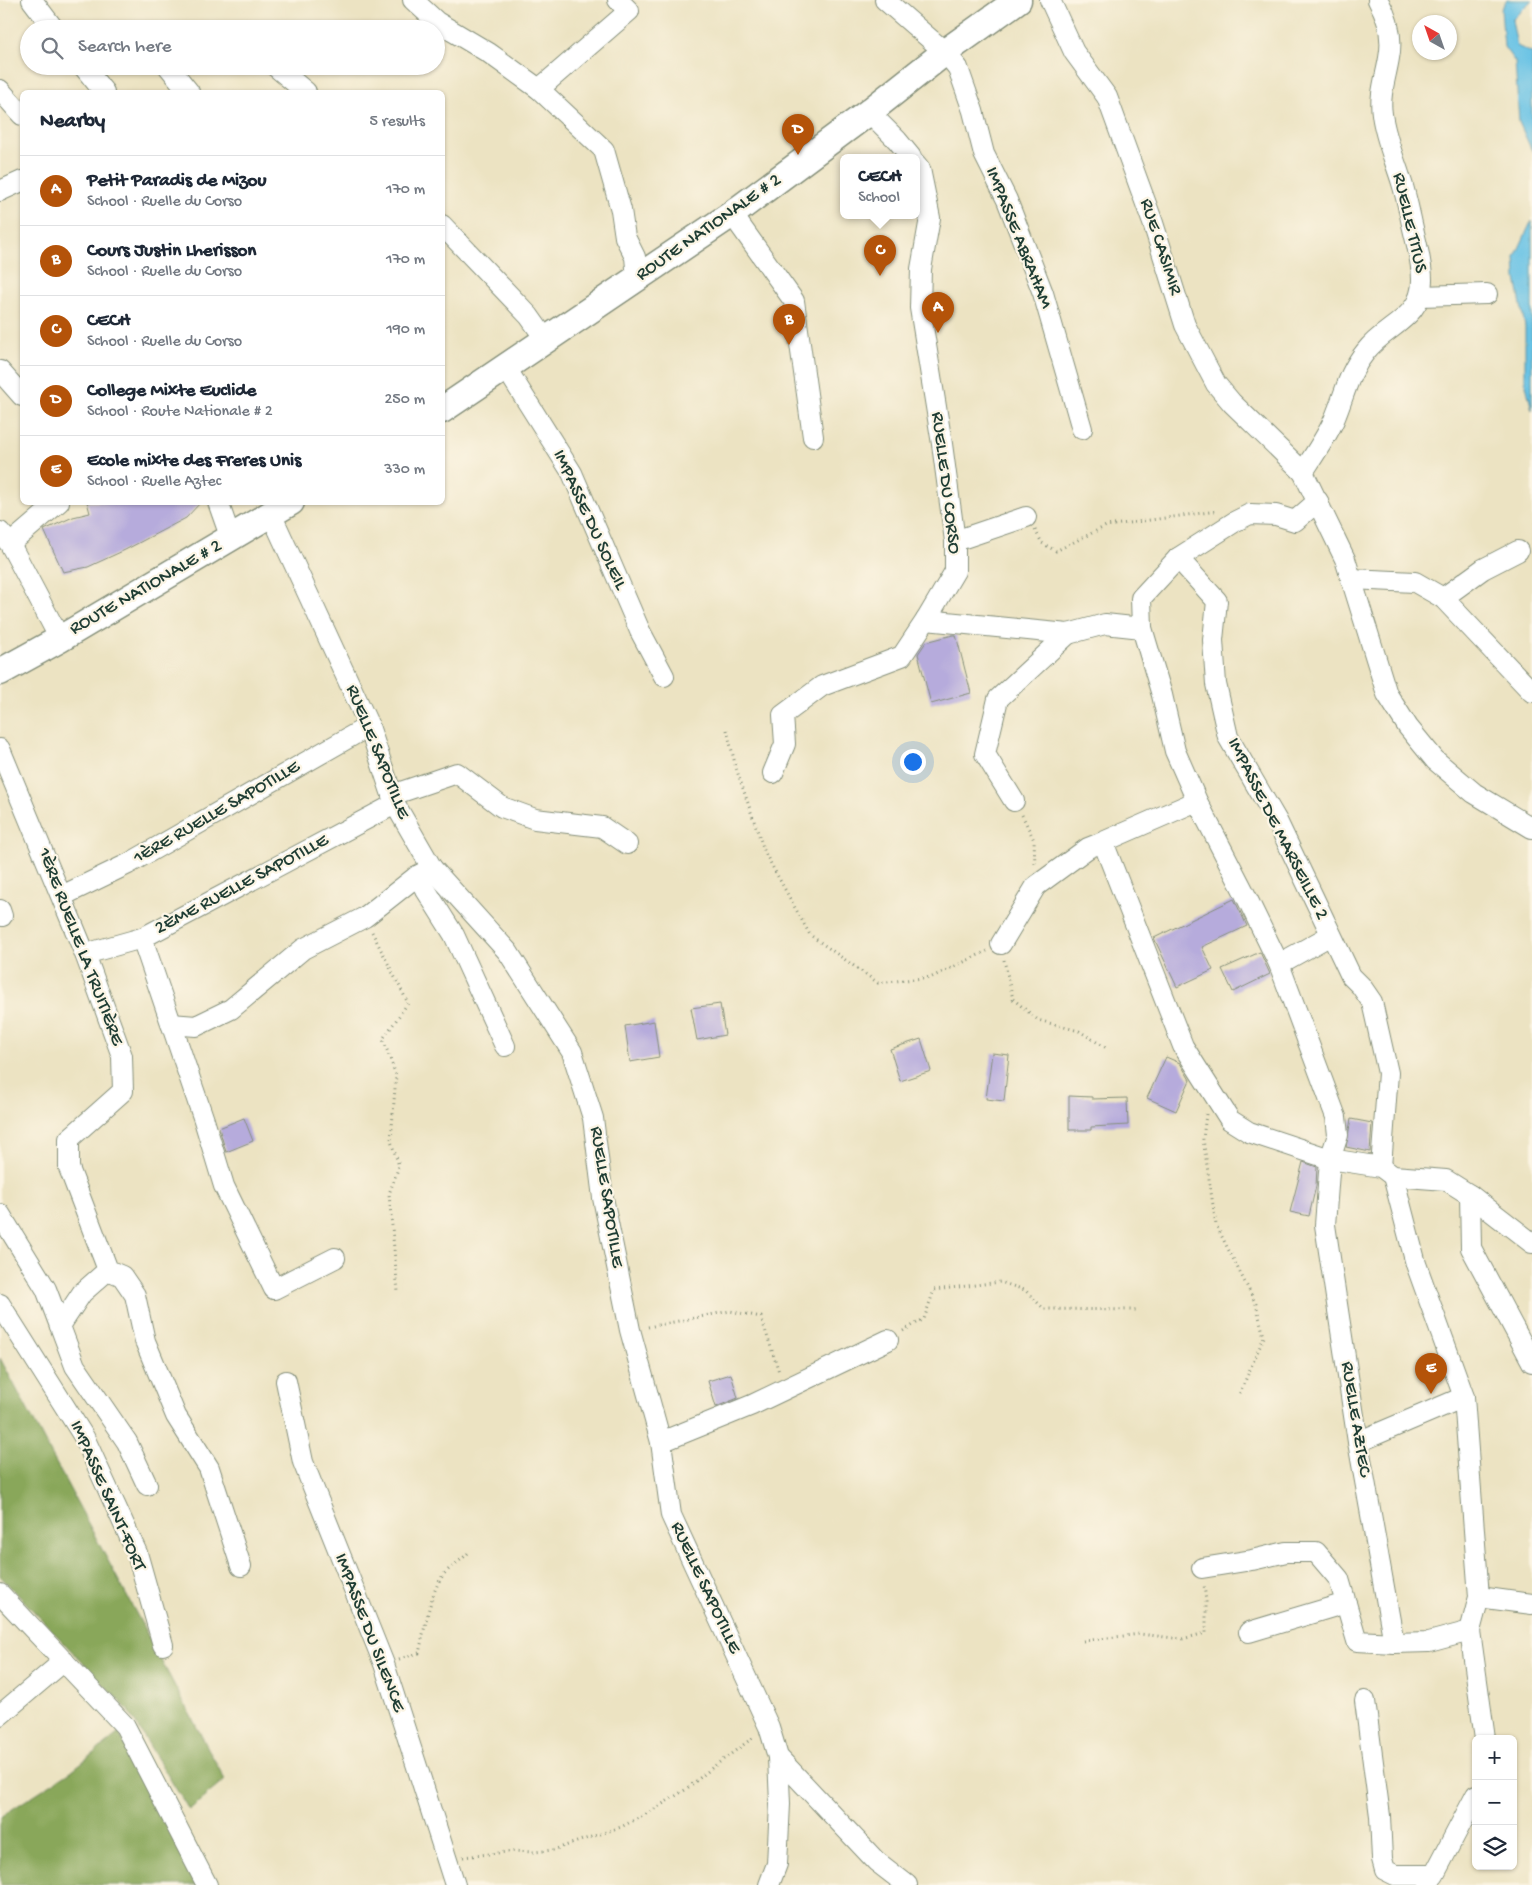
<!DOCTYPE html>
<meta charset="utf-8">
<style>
:root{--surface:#fff;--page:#f2f2f3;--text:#1f2937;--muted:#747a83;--line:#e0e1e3;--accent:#b45309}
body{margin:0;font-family:"Gochi Hand",sans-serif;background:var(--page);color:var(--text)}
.controls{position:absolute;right:15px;bottom:15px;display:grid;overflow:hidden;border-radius:8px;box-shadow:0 1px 4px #0004}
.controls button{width:45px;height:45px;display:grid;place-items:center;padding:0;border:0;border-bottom:1px solid var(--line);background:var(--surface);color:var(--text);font:25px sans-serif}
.compass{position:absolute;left:1412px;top:15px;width:45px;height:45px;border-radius:50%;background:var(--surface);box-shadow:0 1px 4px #0004;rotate:320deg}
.you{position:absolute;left:912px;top:761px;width:18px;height:18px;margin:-12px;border:4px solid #fff;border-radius:50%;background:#1a73e8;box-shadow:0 0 0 8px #1a73e833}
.badge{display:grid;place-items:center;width:32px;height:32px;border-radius:50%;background:var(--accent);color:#fff;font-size:16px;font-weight:700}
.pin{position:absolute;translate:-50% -41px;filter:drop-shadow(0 1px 2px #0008)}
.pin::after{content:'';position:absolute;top:26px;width:18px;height:15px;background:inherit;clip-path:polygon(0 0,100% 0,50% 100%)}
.popup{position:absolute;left:840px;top:154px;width:80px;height:65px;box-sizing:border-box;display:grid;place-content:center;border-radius:8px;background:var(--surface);filter:drop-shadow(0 1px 4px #0005);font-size:16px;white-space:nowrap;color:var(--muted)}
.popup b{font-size:19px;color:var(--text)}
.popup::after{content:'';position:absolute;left:50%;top:100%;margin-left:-10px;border:10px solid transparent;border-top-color:var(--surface)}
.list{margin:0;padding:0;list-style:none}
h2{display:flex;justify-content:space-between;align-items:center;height:65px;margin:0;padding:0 20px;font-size:21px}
h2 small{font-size:16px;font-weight:400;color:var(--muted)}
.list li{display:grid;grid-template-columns:32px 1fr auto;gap:15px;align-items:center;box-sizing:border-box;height:70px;padding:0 20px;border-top:1px solid var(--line)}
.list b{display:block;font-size:19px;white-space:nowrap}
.list p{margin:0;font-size:16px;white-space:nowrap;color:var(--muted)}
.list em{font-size:16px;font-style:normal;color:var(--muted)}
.icon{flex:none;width:28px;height:28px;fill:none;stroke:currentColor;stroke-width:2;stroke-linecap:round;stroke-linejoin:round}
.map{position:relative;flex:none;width:1532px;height:1885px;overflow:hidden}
.search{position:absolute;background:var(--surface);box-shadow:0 1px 4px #0004;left:20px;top:20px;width:425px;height:55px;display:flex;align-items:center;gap:12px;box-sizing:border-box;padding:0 18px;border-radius:28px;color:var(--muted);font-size:19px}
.panel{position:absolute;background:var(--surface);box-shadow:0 1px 4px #0004;left:20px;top:90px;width:425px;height:415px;border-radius:8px}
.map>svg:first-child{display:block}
</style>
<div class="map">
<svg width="1532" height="1885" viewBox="0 0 1532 1885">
<rect width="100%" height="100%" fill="#fcf5e5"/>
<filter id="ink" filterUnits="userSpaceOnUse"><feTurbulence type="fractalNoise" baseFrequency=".02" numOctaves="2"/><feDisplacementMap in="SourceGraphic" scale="10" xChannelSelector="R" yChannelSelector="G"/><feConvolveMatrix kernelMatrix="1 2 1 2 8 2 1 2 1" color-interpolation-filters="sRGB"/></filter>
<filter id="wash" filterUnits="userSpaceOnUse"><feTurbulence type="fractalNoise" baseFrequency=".0096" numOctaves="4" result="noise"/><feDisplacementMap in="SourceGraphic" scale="20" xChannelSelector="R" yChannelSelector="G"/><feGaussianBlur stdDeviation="1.12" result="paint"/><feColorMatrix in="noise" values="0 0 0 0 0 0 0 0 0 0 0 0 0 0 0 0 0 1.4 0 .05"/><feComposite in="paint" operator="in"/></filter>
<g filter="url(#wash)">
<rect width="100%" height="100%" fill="#ece3c2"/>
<g fill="#89a75a" stroke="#547247">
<polygon points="0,1358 225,1780 189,1810 127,1709 0,1576"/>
<polygon points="119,1733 198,1885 0,1885 0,1817 71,1771"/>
</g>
<g fill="#67c2e5" stroke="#43808c">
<polygon points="1507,0 1532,0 1512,20 1517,46 1532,53 1532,151 1519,122 1515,62 1504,47 1501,9"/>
<polygon points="1532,220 1532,410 1525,381 1525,327 1516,278 1515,257"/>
</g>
<g id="blocks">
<g fill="#b6abdc">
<polygon points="87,502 201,502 186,518 125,550 88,567 63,572 44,530 73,517 90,513"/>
<polygon points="953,635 956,635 971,693 931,704 918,654 926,642"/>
<polygon points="1234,899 1247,926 1202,947 1213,970 1177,987 1154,938"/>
<polygon points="1260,952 1270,974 1233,992 1222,969"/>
<polygon points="720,1004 725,1035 697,1040 691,1008"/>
<polygon points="654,1021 659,1057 630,1062 625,1026"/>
<polygon points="921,1039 931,1071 900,1081 890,1049"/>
<polygon points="992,1053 1009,1055 1004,1101 986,1099"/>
<polygon points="1166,1057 1180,1063 1190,1080 1176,1111 1147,1098"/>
<polygon points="1069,1096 1092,1097 1092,1099 1127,1098 1128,1125 1091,1127 1091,1130 1069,1130"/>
<polygon points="244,1118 253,1141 226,1152 219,1128"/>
<polygon points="1351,1119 1372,1123 1370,1152 1346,1147"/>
<polygon points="1303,1162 1317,1167 1316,1186 1309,1216 1290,1212"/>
<polygon points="731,1374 738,1398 716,1407 708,1381"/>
</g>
</g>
</g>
<g filter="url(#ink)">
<use href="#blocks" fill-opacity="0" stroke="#86907b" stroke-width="1"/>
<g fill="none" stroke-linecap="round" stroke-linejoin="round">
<defs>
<g id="minor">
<polyline points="32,0 54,29"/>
<polyline points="413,0 437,22 489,53 539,89 604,150 621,210 625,237 635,257 637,278"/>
<polyline points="885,0 945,52 958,68 973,111 984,154 1007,200 1043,293 1082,429"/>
<polyline points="1050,0 1074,52 1107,97 1153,223 1185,325 1216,384 1232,403 1303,472 1345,559 1387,694 1408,727 1435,760 1474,793 1532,828"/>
<polyline points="83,66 104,92"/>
<polyline points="168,66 189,92"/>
<polyline points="275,66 306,92"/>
<polyline points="539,89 629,11 618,0"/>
<polyline points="0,90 22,115"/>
<polyline points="869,112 897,140 911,157"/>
<polyline points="0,191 22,181"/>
<polyline points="732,214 794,301 813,437"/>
<polyline points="442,225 529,316 546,340"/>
<polyline points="1420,296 1487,294"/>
<polyline points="506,368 572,473 640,631 664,676"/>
<polyline points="0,371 22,396"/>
<path d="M 1303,472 C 1314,455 1326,438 1334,420 C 1345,394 1348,373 1366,351 C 1386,325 1422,319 1422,280 C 1422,261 1416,242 1412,224 C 1409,210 1406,196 1402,183 C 1395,160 1385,138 1382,114 C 1379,95 1386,77 1389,58 C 1393,38 1388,18 1378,0"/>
<polyline points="218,502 231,539"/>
<polyline points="271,514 369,726 395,804 432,868 508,952 572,1052 593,1118 603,1198 630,1330 661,1442 671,1515 769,1727 778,1757 876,1861 907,1885"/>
<polyline points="0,532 10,544 60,639"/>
<polyline points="955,541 1026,517"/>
<polyline points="10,544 59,502"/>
<polyline points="1178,558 1217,601 1213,640 1216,684 1228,737 1277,821 1351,976 1361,986 1372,1002 1388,1073 1381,1167"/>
<polyline points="1351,579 1415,582 1443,598 1532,692"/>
<polyline points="1443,598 1483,569 1518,551"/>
<polyline points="926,620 1068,634 1105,624 1142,628 1141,598 1178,558 1236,521 1250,514 1276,515 1295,521 1318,501"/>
<polyline points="1142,628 1162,695 1175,751 1197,801 1244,892 1279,964 1336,1117 1338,1135 1330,1159 1249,1132 1230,1120 1183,1046 1103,842 1197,801"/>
<polyline points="0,749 85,954 122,1056 123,1091 69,1139 69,1168 108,1270 122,1276 135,1295 145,1341 176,1416 209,1468 241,1566"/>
<polyline points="773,773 785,744 783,715 822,686 902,656 926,620 955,571 955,541 942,444 920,308 921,269 930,218 920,169 916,164"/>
<polyline points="392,795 457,773 502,807 535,819 602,827 627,844"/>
<polyline points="1014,801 985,754 998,699 1068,634"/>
<polyline points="417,876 454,935 505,1046"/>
<polyline points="62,896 128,864 369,726"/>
<polyline points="0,910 2,916"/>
<polyline points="142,938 204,1120 224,1186 274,1289 335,1258"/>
<polyline points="1001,944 1036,886 1088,848 1103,842"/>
<polyline points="85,954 142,938 395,804"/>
<polyline points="1279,964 1331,935"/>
<polyline points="171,1024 196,1026 231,1009 303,949 365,917 417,876 432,868"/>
<polyline points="1393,1176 1416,1264 1464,1397 1479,1597 1470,1631 1485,1739"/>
<polyline points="1470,1195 1471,1248 1532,1362"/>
<polyline points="0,1214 46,1289 60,1326"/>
<polyline points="108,1270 82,1293 60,1326 75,1366 127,1442 147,1485"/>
<polyline points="0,1304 84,1437 137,1553 163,1645"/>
<polyline points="286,1381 303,1462 384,1664 455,1885"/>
<polyline points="661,1442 752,1405 888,1340"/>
<polyline points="1358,1442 1464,1397"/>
<polyline points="1202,1568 1252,1560 1286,1552 1316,1552 1339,1579 1357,1641 1394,1643 1358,1442 1325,1225 1330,1159 1381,1167 1393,1176 1446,1180 1470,1195 1532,1243"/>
<polyline points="0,1594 125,1726 207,1885"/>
<polyline points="1479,1597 1532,1604"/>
<polyline points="1249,1632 1346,1603"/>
<polyline points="1394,1643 1429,1642 1470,1631"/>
<polyline points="1365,1701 1380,1816 1382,1859 1385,1870 1395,1875 1434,1875 1476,1795"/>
<polyline points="0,1715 64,1661"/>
<polyline points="769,1885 777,1864 780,1804 778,1757"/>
</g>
<g id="major">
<polyline points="442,410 732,214 869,112 945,52 1018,0"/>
<polyline points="0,672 60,639 291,502"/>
</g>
</defs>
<use href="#minor" stroke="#86907b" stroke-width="22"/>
<use href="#major" stroke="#86907b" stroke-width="29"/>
<g stroke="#86907b" stroke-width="3" stroke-dasharray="1 4" stroke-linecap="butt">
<polyline points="1035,530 1042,543 1056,551 1106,526 1217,511"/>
<polyline points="727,730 736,768 765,853 810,935 878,983 932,977 987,951"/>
<polyline points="1022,815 1034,840 1035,865"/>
<polyline points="372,932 408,1003 383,1039 396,1075 391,1141 399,1166 389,1194 398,1292"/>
<polyline points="1004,960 1013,999 1038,1020 1079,1031 1108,1049"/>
<polyline points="1206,1114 1203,1139 1216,1225 1256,1304 1264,1337 1239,1395"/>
<polyline points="648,1327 730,1311 761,1317 779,1372"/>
<polyline points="903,1331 924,1319 934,1290 1000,1282 1025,1290 1044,1309 1137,1310"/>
<polyline points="1083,1641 1140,1634 1182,1639 1206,1633 1206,1602 1204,1584"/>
<path d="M 399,1659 L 419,1653 C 424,1632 431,1586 446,1572 C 453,1565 462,1560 469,1552"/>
<polyline points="463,1857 515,1851 535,1852 553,1850 621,1827 648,1813 685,1790 713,1767 754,1737"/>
</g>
<use href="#minor" stroke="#fff" stroke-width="20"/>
<use href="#major" stroke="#fff" stroke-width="26"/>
</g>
</g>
<g text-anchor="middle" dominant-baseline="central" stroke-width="4.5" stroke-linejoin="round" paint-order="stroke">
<g font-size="19" fill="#1f3d34" stroke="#fcf5e5">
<text transform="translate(1409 223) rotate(77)">RUELLE TITUS</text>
<text transform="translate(709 228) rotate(-35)">ROUTE NATIONALE # 2</text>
<text transform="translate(1018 238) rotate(68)">IMPASSE ABRAHAM</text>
<text transform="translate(1160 247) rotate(72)">RUE CASIMIR</text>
<text transform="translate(945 483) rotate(83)">RUELLE DU CORSO</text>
<text transform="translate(589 520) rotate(65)">IMPASSE DU SOLEIL</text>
<text transform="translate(146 588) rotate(-30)">ROUTE NATIONALE # 2</text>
<text transform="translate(377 752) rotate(68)">RUELLE SAPOTILLE</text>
<text transform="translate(217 813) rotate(-30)">1ÈRE RUELLE SAPOTILLE</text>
<text transform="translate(1277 829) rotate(63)">IMPASSE DE MARSEILLE 2</text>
<text transform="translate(242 885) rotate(-28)">2ÈME RUELLE SAPOTILLE</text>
<text transform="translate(80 947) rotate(69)">1ÈRE RUELLE LA TRUITIÈRE</text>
<text transform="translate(606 1197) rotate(81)">RUELLE SAPOTILLE</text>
<text transform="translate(1355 1419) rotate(81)">RUELLE AZTEC</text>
<text transform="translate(107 1496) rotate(66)">IMPASSE SAINT-FORT</text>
<text transform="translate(705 1588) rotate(65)">RUELLE SAPOTILLE</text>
<text transform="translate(369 1633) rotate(69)">IMPASSE DU SILENCE</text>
</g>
</g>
</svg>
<div class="controls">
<button>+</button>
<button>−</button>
<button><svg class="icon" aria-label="layers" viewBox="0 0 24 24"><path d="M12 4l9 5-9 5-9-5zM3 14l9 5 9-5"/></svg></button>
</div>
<svg class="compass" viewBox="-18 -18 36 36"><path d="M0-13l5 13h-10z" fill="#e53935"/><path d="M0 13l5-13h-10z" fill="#747a83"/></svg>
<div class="you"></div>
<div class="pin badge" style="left:938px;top:333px">A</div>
<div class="pin badge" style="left:789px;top:345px">B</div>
<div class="pin badge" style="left:880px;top:276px">C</div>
<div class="popup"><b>CECH</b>School</div>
<div class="pin badge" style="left:798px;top:155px">D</div>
<div class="pin badge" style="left:1431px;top:1394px">E</div>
<div class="search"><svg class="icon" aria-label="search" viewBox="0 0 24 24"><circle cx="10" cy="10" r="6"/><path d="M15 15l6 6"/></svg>Search here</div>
<section class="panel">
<h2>Nearby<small>5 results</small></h2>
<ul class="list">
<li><span class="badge">A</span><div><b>Petit Paradis de Mizou</b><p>School · Ruelle du Corso</p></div><em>170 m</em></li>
<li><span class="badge">B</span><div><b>Cours Justin Lherisson</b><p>School · Ruelle du Corso</p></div><em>170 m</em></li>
<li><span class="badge">C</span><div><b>CECH</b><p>School · Ruelle du Corso</p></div><em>190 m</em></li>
<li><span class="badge">D</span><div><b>College Mixte Euclide</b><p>School · Route Nationale # 2</p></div><em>250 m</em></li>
<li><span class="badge">E</span><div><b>Ecole mixte des Freres Unis</b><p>School · Ruelle Aztec</p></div><em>330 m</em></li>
</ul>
</section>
</div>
